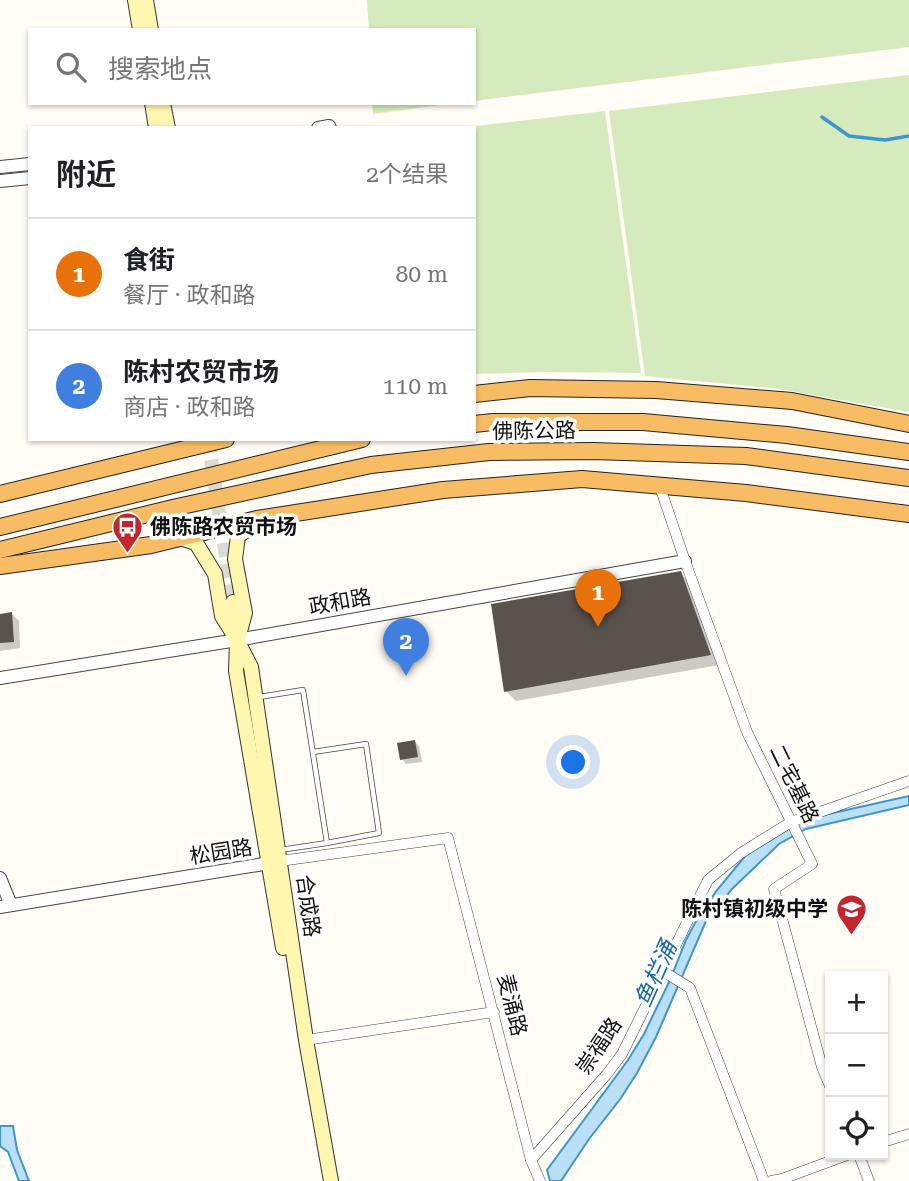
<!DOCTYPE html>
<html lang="zh">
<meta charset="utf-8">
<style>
:root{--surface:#fff;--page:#f6f6f6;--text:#202124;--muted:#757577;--line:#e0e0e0;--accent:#b45309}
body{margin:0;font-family:"Roboto Serif","Noto Sans SC",serif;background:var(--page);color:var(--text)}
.controls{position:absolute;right:21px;bottom:21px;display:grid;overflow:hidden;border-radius:0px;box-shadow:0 2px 5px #0004}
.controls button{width:63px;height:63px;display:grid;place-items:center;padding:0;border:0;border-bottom:2px solid var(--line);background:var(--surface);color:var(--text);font:35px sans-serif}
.you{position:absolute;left:574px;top:763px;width:24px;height:24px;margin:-18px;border:5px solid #fff;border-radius:50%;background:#1a73e8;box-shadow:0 0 0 10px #1a73e833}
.badge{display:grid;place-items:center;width:46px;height:46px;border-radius:50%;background:var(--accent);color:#fff;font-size:23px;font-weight:700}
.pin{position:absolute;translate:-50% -58px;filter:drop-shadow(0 2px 4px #0008)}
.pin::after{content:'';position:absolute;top:37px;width:24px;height:21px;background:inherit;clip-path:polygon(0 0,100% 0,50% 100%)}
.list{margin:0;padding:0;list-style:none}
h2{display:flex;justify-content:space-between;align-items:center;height:91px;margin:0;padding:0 28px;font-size:30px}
h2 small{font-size:23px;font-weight:400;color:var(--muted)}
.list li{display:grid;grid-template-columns:46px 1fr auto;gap:21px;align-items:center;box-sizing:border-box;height:112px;padding:0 28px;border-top:2px solid var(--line)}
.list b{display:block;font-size:26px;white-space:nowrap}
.list p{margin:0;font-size:23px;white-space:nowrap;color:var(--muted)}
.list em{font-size:23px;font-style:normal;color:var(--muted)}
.icon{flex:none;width:38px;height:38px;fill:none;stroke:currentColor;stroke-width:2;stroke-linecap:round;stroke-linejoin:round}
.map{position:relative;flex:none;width:909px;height:1181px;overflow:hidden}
.search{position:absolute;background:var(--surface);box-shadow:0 2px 5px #0004;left:28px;top:28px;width:448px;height:77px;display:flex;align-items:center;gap:18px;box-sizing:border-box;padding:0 24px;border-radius:0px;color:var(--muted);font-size:26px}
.panel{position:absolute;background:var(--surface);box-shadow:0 2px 5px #0004;left:28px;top:126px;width:448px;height:315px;border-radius:0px}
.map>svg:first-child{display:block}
</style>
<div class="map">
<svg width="909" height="1181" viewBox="0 0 909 1181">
<rect width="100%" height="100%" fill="#fffdf5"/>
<g fill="#d5ebbd">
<polygon points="367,0 909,0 909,47 474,101 474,30 369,30"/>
<polygon points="909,75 909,412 779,389 645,376 609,111"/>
<polygon points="372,103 455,103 373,114"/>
<polygon points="605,111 641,373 543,372 474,374 474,128 458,128"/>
</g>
<g fill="#b9e0f7" stroke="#3f96cf" stroke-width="2">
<polygon points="909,796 909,805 806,829 779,844 732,889 706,921 656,1037 637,1073 621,1098 589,1139 561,1181 550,1181 547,1170 628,1060 644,1034 670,980 686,940 696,921 717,890 746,855 798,823 824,815"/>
<polygon points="0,1126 13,1126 17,1150 29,1181 19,1181 8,1152 0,1146"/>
</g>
<g fill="#0003">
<polygon points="680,573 690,583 719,665 516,701 506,691"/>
<polygon points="12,614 19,621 20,648 0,651 0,616"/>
<polygon points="415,742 419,746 422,762 406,764 402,759"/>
</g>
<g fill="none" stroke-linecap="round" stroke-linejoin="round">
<polyline stroke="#3f96cf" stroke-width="3.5" points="822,117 849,136 885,140 909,136"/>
</g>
<g fill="#5a524d">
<polygon points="681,571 711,655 504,692 491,604"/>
<polygon points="12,612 14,642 0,643 0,614"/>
<polygon points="415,740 418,757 400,760 397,743"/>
</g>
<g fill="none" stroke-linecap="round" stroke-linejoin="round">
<polyline stroke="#dbdad3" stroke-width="14" stroke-dasharray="14 7" stroke-linecap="butt" points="208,439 233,602"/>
<defs>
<g id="service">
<polyline points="259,697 303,690 327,843 280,850"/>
<polyline points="313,752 366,744 379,833 327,843"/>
</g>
<g id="minor">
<polyline points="659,484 685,561 747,732 812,864 774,889 822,1067 830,1086"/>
<polyline points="280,861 448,838 531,1160 540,1181"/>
<polyline points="651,975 663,972 666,973 690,988 764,1181"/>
<polyline points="306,1040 494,1012"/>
<polyline points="883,1142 909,1134"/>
<polyline points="859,1155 869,1181"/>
<polyline points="531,1160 607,1074 622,1054 708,880 741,853 791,822 909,781"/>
<polyline points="771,1181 782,1179 847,1155"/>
</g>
<g id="tertiary">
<polyline points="318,128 329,126 330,128"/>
<polyline points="0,167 30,164"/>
<polyline points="0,181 30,178"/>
<polyline points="0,678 237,640 685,561"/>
<polyline points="0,878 11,905"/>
<polyline points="0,907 276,862"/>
</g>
<g id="secondary">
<polyline points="135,0 140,30"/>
<polyline points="146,0 151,30"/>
<polyline points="152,103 156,128"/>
<polyline points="163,103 168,128"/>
<polyline points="180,538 196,543 215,574 222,616 237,640 251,667 306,1040 331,1181"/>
<polyline points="233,602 237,640 236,671 283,948"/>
<polyline points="239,635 245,613 235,559 238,536 262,520"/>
</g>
<g id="trunk">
<polyline points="474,394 530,388 656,390 792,401 909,424"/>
<polyline points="474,424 493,422 643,422 787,435 909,452"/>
<polyline points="0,494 226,439"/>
<polyline points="0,527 362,439"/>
<polyline points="0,550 177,507 371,465 489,452 594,451 746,456 909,478"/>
<polyline points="0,566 151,545 257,519 443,490 582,479 746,493 909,514"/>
</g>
</defs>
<use href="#service" stroke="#444" stroke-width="6"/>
<use href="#minor" stroke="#444" stroke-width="11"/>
<use href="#tertiary" stroke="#444" stroke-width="14"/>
<use href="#secondary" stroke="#333" stroke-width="16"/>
<use href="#trunk" stroke="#222" stroke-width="18"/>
<use href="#service" stroke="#fff" stroke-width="4.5"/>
<use href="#minor" stroke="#fff" stroke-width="10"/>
<use href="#tertiary" stroke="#fff" stroke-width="12"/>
<use href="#secondary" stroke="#fff6b0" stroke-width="14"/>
<use href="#trunk" stroke="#f7bc64" stroke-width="16"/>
</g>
<defs>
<symbol id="bus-pin" viewBox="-11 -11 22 30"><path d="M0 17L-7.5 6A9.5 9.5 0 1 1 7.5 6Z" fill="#c4262e" stroke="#fff"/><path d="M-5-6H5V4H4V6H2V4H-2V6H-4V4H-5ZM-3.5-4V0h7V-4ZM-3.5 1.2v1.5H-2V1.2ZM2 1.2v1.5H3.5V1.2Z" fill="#fff"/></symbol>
<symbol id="school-pin" viewBox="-11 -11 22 30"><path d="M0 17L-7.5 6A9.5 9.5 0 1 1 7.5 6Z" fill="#c4262e" stroke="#fff"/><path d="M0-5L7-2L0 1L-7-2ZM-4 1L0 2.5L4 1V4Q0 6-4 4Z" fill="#fff"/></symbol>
</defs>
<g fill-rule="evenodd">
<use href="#bus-pin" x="110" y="510" width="35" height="47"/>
<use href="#school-pin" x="834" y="892" width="35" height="47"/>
</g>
<g text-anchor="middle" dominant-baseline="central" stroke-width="7" stroke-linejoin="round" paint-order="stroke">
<g font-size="21" fill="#111" stroke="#fff">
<text transform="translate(534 431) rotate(-1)">佛陈公路</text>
<text transform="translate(340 602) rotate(-10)">政和路</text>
<text transform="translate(794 784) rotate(64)">二宅基路</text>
<text transform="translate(221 852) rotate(-9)">松园路</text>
<text transform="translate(308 906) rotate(82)">合成路</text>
<text transform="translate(512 1005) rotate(76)">麦涌路</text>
<text transform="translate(599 1046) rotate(-56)">崇福路</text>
</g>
<g font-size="21" font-weight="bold" fill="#111" stroke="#fff" text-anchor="start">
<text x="150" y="527">佛陈路农贸市场</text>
<text x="828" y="909" text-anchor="end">陈村镇初级中学</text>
</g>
<g font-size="23" font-style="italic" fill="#1768a6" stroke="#fff">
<text transform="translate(656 974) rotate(-66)">鱼栏涌</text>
</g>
</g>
</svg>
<div class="controls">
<button>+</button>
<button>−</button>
<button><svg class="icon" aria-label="locate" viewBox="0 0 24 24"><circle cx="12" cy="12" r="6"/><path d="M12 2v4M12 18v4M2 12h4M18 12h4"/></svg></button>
</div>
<div class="you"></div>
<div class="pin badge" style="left:598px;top:627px;background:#e8710a">1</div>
<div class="pin badge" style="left:406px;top:676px;background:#3f7fe0">2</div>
<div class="search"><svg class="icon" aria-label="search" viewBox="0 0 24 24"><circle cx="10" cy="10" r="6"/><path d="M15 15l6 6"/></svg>搜索地点</div>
<section class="panel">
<h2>附近<small>2个结果</small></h2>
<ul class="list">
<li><span class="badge" style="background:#e8710a">1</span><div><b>食街</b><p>餐厅 · 政和路</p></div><em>80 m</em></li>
<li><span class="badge" style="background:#3f7fe0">2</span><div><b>陈村农贸市场</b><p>商店 · 政和路</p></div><em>110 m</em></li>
</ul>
</section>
</div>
